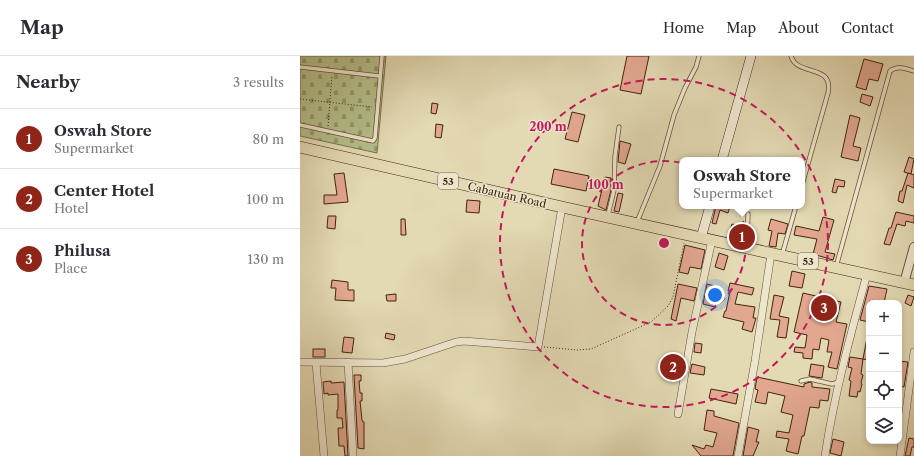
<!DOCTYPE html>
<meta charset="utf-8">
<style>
:root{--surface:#fff;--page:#f7f7f7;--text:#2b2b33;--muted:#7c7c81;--line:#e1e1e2;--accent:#8f2418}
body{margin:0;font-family:"Libre Caslon Text",serif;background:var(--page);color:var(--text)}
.controls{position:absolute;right:12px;bottom:12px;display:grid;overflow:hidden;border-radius:8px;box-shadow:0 2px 6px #0003}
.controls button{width:36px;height:36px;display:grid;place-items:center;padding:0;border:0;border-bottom:1px solid var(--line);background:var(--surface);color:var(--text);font:20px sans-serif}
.you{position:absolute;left:415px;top:239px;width:14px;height:14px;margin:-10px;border:3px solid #fff;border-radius:50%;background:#1a73e8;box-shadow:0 0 0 6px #1a73e833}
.badge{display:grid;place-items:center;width:26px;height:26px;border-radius:50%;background:var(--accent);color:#fff;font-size:13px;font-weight:700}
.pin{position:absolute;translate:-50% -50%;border:2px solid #fff;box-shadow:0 1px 4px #0006}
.popup{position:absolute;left:379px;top:101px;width:126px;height:52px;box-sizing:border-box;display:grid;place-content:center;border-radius:8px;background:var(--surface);filter:drop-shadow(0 1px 3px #0005);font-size:13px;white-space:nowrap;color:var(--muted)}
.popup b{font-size:15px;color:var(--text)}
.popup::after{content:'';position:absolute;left:50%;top:100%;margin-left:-8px;border:8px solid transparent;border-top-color:var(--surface)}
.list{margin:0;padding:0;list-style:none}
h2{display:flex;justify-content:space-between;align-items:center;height:52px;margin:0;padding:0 16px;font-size:17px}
h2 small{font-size:13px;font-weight:400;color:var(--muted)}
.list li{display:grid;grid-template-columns:26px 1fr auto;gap:12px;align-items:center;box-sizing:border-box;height:60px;padding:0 16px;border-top:1px solid var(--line)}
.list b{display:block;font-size:15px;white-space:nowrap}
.list p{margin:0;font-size:13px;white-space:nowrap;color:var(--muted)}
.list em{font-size:13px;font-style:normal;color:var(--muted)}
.icon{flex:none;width:22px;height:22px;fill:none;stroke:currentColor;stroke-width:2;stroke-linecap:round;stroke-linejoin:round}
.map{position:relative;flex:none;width:614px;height:400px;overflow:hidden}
header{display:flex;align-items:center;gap:24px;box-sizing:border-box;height:56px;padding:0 20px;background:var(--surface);border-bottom:1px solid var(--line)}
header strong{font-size:19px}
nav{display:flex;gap:22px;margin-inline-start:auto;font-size:14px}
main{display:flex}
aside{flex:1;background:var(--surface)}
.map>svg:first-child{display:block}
</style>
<header>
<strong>Map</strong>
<nav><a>Home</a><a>Map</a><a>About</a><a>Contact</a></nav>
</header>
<main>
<aside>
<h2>Nearby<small>3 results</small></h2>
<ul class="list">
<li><span class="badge">1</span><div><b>Oswah Store</b><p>Supermarket</p></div><em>80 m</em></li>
<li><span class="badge">2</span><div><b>Center Hotel</b><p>Hotel</p></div><em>100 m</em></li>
<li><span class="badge">3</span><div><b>Philusa</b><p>Place</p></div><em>130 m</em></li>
</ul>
</aside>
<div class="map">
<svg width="614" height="400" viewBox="0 0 614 400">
<defs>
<pattern id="cemetery-stones" width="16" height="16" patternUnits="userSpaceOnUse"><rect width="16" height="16" fill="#b5bf8b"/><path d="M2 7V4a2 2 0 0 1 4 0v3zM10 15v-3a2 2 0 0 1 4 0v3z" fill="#959b70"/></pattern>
</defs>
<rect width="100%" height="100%" fill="#e3d9b3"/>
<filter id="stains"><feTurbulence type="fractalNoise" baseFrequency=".005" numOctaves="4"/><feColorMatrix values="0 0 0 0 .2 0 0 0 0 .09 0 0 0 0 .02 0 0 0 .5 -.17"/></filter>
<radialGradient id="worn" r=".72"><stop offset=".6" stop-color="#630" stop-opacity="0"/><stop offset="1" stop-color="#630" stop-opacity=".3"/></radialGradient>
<polygon fill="url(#cemetery-stones)" stroke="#7c724c" points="0,0 86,0 77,97 0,80"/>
<g fill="#e1a78f" stroke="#43240e">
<polygon points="327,0 349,0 341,38 320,34"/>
<polygon points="564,3 583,8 578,25 569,23 566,34 556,31"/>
<polygon points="562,38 573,41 570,50 560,46"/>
<polygon points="132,47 138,48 136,58 131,57"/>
<polygon points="272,56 285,59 278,86 265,83"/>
<polygon points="550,59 560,62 553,90 561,92 558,105 541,101"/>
<polygon points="136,68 143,69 141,82 135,81"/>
<polygon points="320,85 331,88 325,108 318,106"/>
<polygon points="609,101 614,103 611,118 604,116"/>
<polygon points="254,113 289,120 286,135 251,128"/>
<polygon points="44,117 48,146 24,148 24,139 37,139 34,118"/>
<polygon points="608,117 614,119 614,132 607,129 603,147 598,145 600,135 602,135"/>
<polygon points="305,121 311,122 311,134 306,154 298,150"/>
<polygon points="535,123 545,125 544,131 538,130 536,137 532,136"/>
<polygon points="318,137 323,138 319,156 314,155"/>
<polygon points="167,144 180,145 179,157 166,156"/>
<polygon points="416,150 430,150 428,157 420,154 416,168 412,167"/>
<polygon points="596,156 614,160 614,167 606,165 605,170 597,168 590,189 584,188 589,172 591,172"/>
<polygon points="28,160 36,160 35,173 27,172"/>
<polygon points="523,161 534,164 525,196 535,198 533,204 513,198 517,183 494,179 496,170 519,175"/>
<polygon points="101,163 105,163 106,179 101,179"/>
<polygon points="471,163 488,168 485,178 478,177 476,191 469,190 472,175 468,174"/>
<polygon points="432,168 443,171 441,181 429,178"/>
<polygon points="385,189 405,194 401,213 390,211 388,218 379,216"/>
<polygon points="419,197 428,200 424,214 415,211"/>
<polygon points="492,215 505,218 502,232 489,230"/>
<polygon points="32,224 48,226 48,234 54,234 54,245 35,244 36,232 31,232"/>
<polygon points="430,227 454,232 452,239 438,236 435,248 455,251 453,262 456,262 452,276 442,273 444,266 423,261 425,255 426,255 430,235 428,235"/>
<polygon points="378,228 397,232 394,245 381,242 376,265 371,263"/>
<polygon points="407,228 419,231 415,251 403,248"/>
<polygon points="569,230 587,233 584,247 569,246 569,266 560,264"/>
<polygon points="503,237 541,246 536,266 547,268 537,313 528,311 532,296 527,296 529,284 521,282 519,294 513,293 512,303 503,302 503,297 494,296 495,291 505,292 507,279 494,276"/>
<polygon points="96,238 96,245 87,245 86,239"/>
<polygon points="474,239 484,241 479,260 489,262 486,282 477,281 480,264 470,263"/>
<polygon points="608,239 614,241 611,250 605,247"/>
<polygon points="86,277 95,279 94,284 85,282"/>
<polygon points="44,281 54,282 52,297 42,296"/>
<polygon points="567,282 569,282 569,304 563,303"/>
<polygon points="395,287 402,288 401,297 394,296"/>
<rect x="13" y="293" width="12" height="8"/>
<polygon points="550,301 563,303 561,318 563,319 561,327 562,328 560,336 558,335 557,341 549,340 551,325 549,324 552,312 548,311"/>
<polygon points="599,305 608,306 604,331 599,330"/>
<polygon points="392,308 405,311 404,319 390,317"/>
<polygon points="511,308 524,310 522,322 509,320"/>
<polygon points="54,319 61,319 61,325 59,325 60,337 62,337 62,345 60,345 62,364 63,366 64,366 64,393 58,392"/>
<polygon points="457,321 504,331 504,328 510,326 512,327 512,331 530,333 528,345 520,344 519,352 510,351 504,380 502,380 498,398 486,395 489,383 476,381 477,375 489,377 493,359 481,356 485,340 468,336 466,348 455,346 458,334 455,333"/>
<polygon points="31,325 31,327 44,326 48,400 45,400 44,390 39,390 38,372 43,372 42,362 37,362 37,354 38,354 38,338 28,339 28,337 24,338 23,326"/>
<polygon points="411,333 438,338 436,348 409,342"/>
<polygon points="407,354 414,355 414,360 439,367 433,400 401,400 392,389 404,393 406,389 413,391 417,377 404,374"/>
<polygon points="448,371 459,374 456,386 459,386 453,400 443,400"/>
<polygon points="609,382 614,383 614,391 612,391 610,400 605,400"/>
<polygon points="533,383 544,386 541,400 530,397"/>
</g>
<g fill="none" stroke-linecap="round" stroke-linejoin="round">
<defs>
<g id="service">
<path d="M 491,0 C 497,21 534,7 528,37 L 502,129"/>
<polyline points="0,11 79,20"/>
<polyline points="0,69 73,85 75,82 82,0"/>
<polyline points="308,159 314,134 315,100 319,71"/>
<polyline points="337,166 360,110 374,59 385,32 396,11 399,0"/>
<polyline points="447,191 448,158"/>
<polyline points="482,199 496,150"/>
<path d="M 536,211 L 590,15 C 598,9 606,13 614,15"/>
<polyline points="501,325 510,323 532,328 539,326"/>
</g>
<g id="minor">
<polyline points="0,306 83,307 105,303 156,286 164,285 238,291 262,151"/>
<polyline points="48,306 53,400"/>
<polyline points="16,307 24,400"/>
<polyline points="378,358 392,276 412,184"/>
<polyline points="438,400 455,305 471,198"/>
<path d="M 525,400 C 534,339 551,277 567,218"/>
<polyline points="600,400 614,296"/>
</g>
<polyline id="tertiary" points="604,227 614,191"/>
<g id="secondary">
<polyline points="422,104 451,0"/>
<polyline points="401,182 410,150"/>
</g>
<polyline id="trunk" points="0,91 262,151 614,229"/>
</defs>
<use href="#service" stroke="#6b5137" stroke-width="5"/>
<use href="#minor" stroke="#6b5137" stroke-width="8"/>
<use href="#tertiary" stroke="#6b5137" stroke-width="10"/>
<use href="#secondary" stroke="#43240e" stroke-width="10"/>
<use href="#trunk" stroke="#43240e" stroke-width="12"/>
<g stroke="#43240e" stroke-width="1" stroke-dasharray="1 2" stroke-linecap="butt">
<polyline points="0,43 72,51"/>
<polyline points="28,70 32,19"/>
<polyline points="244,291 277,294 291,293 351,266 368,250 373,241 384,187"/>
</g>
<use href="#service" stroke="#ede6ce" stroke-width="3.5"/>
<use href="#minor" stroke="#ede6ce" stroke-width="7"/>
<use href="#tertiary" stroke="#ede6ce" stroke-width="8"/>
<use href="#secondary" stroke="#ede6ce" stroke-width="9"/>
<use href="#trunk" stroke="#e3d9b3" stroke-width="11"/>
</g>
<g fill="none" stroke="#c2185b" stroke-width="2" stroke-dasharray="7 5">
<circle cx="364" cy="187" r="82"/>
<circle cx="364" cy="187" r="164"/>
</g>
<g text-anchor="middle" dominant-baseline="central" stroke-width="3" stroke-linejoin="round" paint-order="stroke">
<g fill="#ede6ce" stroke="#765e48" stroke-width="1">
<rect x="138" y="117" width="20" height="16" rx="3"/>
<rect x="498" y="197" width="20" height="16" rx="3"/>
</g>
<g font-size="10" font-weight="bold" fill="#43240e">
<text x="148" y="125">53</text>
<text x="508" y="205">53</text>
</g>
<g font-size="11" fill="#43240e" stroke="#ede6ce">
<text transform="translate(207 139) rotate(13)">Cabatuan Road</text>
</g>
</g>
<circle cx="364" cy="187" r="6" fill="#c2185b" stroke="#ede6ce" stroke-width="2"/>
<g font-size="12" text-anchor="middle" font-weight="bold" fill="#c2185b" stroke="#ede6ce" stroke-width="3" stroke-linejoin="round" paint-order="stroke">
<text x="248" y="75">200 m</text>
<text x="306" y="133">100 m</text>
</g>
<rect width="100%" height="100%" filter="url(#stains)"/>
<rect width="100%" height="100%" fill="url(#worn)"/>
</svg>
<div class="controls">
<button>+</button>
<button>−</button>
<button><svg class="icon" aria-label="locate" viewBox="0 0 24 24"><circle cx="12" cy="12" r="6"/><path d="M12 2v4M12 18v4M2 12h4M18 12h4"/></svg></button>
<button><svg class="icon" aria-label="layers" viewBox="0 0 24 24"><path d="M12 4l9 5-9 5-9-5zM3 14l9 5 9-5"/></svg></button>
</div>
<div class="you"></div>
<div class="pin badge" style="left:442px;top:181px">1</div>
<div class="popup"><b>Oswah Store</b>Supermarket</div>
<div class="pin badge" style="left:373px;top:311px">2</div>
<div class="pin badge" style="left:524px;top:252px">3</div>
</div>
</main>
